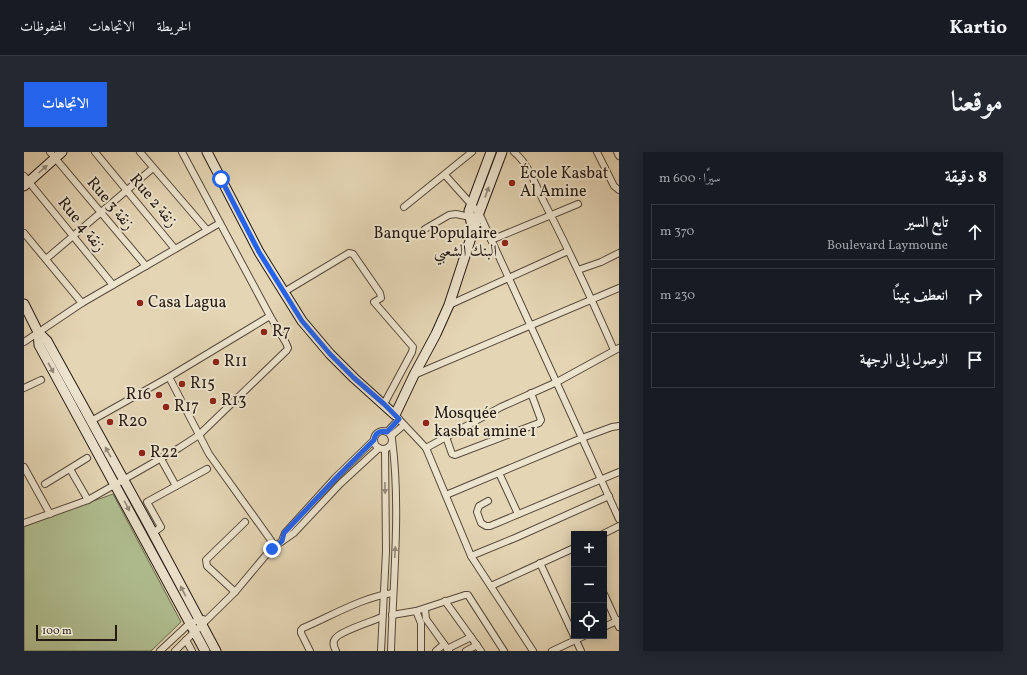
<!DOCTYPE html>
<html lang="ar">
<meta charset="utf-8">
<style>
:root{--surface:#171b24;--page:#242831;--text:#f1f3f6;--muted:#9ea1a6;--line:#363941;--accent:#2563eb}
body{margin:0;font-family:Vollkorn,Amiri,serif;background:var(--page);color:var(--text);direction:rtl}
.controls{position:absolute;right:12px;bottom:12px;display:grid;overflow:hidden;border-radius:0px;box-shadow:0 2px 10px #0003}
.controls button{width:36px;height:36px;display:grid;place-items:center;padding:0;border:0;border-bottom:1px solid var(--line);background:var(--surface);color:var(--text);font:20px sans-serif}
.scale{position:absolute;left:12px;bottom:10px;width:81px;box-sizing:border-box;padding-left:4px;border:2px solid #251a13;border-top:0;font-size:11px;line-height:14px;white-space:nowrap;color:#251a13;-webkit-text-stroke:3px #ede4ce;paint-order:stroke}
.stop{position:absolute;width:12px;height:12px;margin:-9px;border:3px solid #2563eb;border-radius:50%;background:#fff}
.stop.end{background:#2563eb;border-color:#fff;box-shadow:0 1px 4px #0008}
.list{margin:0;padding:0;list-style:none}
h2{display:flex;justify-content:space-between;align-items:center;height:52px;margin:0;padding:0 16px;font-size:17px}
h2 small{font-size:13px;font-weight:400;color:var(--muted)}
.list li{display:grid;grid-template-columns:26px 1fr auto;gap:12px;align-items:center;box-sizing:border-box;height:56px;margin:0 8px 8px;padding:0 8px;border:1px solid var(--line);border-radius:0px}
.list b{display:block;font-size:15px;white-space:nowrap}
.list p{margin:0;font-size:13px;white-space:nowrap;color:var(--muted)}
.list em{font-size:13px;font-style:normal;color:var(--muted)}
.icon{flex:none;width:22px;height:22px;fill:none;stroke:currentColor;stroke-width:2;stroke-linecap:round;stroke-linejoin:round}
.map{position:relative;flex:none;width:595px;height:499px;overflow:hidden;direction:ltr;border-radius:0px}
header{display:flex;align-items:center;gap:24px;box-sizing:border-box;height:56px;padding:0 20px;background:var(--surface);border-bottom:1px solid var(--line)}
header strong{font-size:19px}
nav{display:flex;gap:22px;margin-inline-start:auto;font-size:14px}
.intro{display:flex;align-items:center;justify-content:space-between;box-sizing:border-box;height:96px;padding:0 24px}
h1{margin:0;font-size:28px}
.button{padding:10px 18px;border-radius:0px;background:var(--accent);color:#fff;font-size:14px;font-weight:700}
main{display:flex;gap:24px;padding:0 24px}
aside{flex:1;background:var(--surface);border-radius:0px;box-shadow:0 2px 10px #0003}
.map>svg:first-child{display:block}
</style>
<header>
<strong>Kartio</strong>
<nav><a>الخريطة</a><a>الاتجاهات</a><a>المحفوظات</a></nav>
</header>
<div class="intro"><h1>موقعنا</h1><a class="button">الاتجاهات</a></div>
<main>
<aside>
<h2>8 دقيقة<small>سيرًا · 600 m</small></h2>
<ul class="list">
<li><svg class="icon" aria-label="ahead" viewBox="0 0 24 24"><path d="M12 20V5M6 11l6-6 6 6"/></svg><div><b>تابع السير</b><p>Boulevard Laymoune</p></div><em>370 m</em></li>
<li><svg class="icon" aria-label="right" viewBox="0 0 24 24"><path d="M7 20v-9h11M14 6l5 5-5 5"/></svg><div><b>انعطف يمينًا</b></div><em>230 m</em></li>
<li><svg class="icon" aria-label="arrive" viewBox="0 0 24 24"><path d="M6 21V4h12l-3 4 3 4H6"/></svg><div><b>الوصول إلى الوجهة</b></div></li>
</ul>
</aside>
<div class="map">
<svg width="595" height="499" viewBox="0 0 595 499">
<rect width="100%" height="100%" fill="#e4d5b4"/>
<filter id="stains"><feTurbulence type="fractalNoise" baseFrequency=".005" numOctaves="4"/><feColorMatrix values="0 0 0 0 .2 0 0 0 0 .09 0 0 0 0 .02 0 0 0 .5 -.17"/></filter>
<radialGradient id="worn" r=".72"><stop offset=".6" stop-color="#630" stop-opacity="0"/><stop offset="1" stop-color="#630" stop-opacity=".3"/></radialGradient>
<polygon fill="#b0be90" stroke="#6a6c52" points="89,342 157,470 127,499 0,499 0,374"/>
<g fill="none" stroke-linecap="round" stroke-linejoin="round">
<defs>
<g id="street">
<polyline points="26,0 122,114"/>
<polyline points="71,0 151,97"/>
<polyline points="116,0 183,78"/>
<path d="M 490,0 C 505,12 512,35 521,52 C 546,100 568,148 590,198"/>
<polyline points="573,0 590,34 595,38"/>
<polyline points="593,0 595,4"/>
<polyline points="421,23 455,61 595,367"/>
<polyline points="0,24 89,133"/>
<polyline points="380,55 448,0"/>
<polyline points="401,77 425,63 432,62 446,65"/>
<polyline points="0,81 58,151"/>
<polyline points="467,88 554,52"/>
<polyline points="22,107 129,16"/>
<polyline points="554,118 577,110 595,101"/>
<polyline points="260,140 325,101 329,102 356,141 357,146 350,150 389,195 388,200 360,252"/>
<polyline points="425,153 544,99"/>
<polyline points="0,190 58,151 196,71"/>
<polyline points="390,223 595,136"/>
<polyline points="145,225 185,302 251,394"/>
<polyline points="0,236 17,228"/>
<polyline points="371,263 402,296 447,404 509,499"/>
<polyline points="67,269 145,225 246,164"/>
<circle cx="359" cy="288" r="9"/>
<polyline points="363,280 375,267"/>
<polyline points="367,284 380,273"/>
<polyline points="422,285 428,302 431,303 515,271 517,268 507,241"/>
<polyline points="402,296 477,255 533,230 595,196"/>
<polyline points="0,315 26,362"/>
<polyline points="46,317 64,348"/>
<polyline points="475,321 494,362"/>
<polyline points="21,332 63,306"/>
<polyline points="152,334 183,317"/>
<polyline points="422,343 558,286 588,275 595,274"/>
<polyline points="464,349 455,354 453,360 457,371 462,374 466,374 595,320"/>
<polyline points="0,371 64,348 155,296 175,283 263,198 264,196 262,191 246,164 158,0"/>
<polyline points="129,381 137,375 123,350 152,334 137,307"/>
<polyline points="579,382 595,374"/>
<polyline points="258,389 261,381 311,326 350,288"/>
<polyline points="447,404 491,386 585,344"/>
<polyline points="516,411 557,499"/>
<polyline points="467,434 550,396"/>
<polyline points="211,440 183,414 182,408 221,370"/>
<polyline points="580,442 595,475"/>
<polyline points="421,449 457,499"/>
<polyline points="401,457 402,467 425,499"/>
<polyline points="368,463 392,459"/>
<polyline points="580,475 595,468"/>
<polyline points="162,488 168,499"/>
<polyline points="423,497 447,485"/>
<polyline points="136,499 166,471 179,467"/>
<polyline points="151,499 211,440 247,397 270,381 316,332 355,296"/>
<path d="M 286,499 L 277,481 L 277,478 L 279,476 C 307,464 339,445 369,441"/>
<path d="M 312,499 C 310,495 308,491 311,487 C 314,480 349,469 358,465"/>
<polyline points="357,499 362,399 361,297"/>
<path d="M 367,499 C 369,430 377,356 368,287"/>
<polyline points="397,499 397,471 392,459 441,443 444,443 480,499"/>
<polyline points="412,499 420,492"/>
<polyline points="442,499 453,493"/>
<polyline points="528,499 560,484"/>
</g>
<g id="secondary">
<polyline points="183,0 235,100 278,169 306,202 330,226 371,263 390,223 412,182 425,153 455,61 478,0"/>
<polyline points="0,34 38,0"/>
<polyline points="450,77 447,70 445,59 467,0"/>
<polyline points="0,152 14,180 23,189 123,370 192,499"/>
<polyline points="14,180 15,193 181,499"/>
</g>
</defs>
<use href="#street" stroke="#55493b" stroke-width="8"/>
<use href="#secondary" stroke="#251a13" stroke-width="11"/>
<use href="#street" stroke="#ede4ce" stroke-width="6"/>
<use href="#secondary" stroke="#ede4ce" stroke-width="9"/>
</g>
<defs><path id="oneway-solid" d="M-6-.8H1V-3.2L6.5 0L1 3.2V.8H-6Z"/></defs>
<g fill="#93897a">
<use href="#oneway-solid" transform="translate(19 17) rotate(-42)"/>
<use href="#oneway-solid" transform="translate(463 40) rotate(-70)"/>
<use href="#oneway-solid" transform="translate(27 216) rotate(61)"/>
<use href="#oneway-solid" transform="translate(84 300) rotate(-119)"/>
<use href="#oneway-solid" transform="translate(361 336) rotate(89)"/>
<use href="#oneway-solid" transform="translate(103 354) rotate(62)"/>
<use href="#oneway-solid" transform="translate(371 400) rotate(-88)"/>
<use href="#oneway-solid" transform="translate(159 439) rotate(-118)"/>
</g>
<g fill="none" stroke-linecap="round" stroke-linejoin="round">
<path stroke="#2563eb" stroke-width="5" d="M 197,27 L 235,100 L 278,169 L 306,202 L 330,226 L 360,252 L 375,267 L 363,280 C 356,278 351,281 350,288 L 312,326 L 260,381 L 258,389 L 248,397"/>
</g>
<g fill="#8f2418" stroke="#ede4ce" stroke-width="1.5">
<circle cx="488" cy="31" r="4"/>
<circle cx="481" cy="91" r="4"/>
<circle cx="116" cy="151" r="4"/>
<circle cx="240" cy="180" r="4"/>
<circle cx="192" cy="210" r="4"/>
<circle cx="158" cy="232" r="4"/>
<circle cx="135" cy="243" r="4"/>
<circle cx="189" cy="249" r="4"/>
<circle cx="142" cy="255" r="4"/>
<circle cx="86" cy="270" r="4"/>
<circle cx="402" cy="271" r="4"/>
<circle cx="118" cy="301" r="4"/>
</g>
<g text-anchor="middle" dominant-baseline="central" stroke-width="4" stroke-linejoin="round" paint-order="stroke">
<g font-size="16" fill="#251a13" stroke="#ede4ce" text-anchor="start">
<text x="496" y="22">École Kasbat<tspan x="496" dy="18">Al Amine</tspan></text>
<text x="473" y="82" text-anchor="end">Banque Populaire<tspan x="473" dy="18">البنك الشعبي</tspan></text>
<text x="124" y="151">Casa Lagua</text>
<text x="248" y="180">R7</text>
<text x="200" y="210">R11</text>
<text x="166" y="232">R15</text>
<text x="127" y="243" text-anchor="end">R16</text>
<text x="197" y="249">R13</text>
<text x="150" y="255">R17</text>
<text x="410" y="262">Mosquée<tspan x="410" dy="18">kasbat amine 1</tspan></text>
<text x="94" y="270">R20</text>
<text x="126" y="301">R22</text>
</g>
<g font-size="16" fill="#251a13" stroke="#ede4ce">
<text transform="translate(129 49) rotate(50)">Rue 2 زنقة</text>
<text transform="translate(86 52) rotate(50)">Rue 3 زنقة</text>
<text transform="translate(57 73) rotate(51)">Rue 4 زنقة</text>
</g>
</g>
<rect width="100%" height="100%" filter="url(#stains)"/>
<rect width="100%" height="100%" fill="url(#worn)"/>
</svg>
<div class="controls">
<button>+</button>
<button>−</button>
<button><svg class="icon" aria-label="locate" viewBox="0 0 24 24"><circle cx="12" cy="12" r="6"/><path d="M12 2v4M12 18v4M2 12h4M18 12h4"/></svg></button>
</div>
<div class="scale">100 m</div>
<div class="stop" style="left:197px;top:27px"></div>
<div class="stop end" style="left:248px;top:397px"></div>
</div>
</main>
